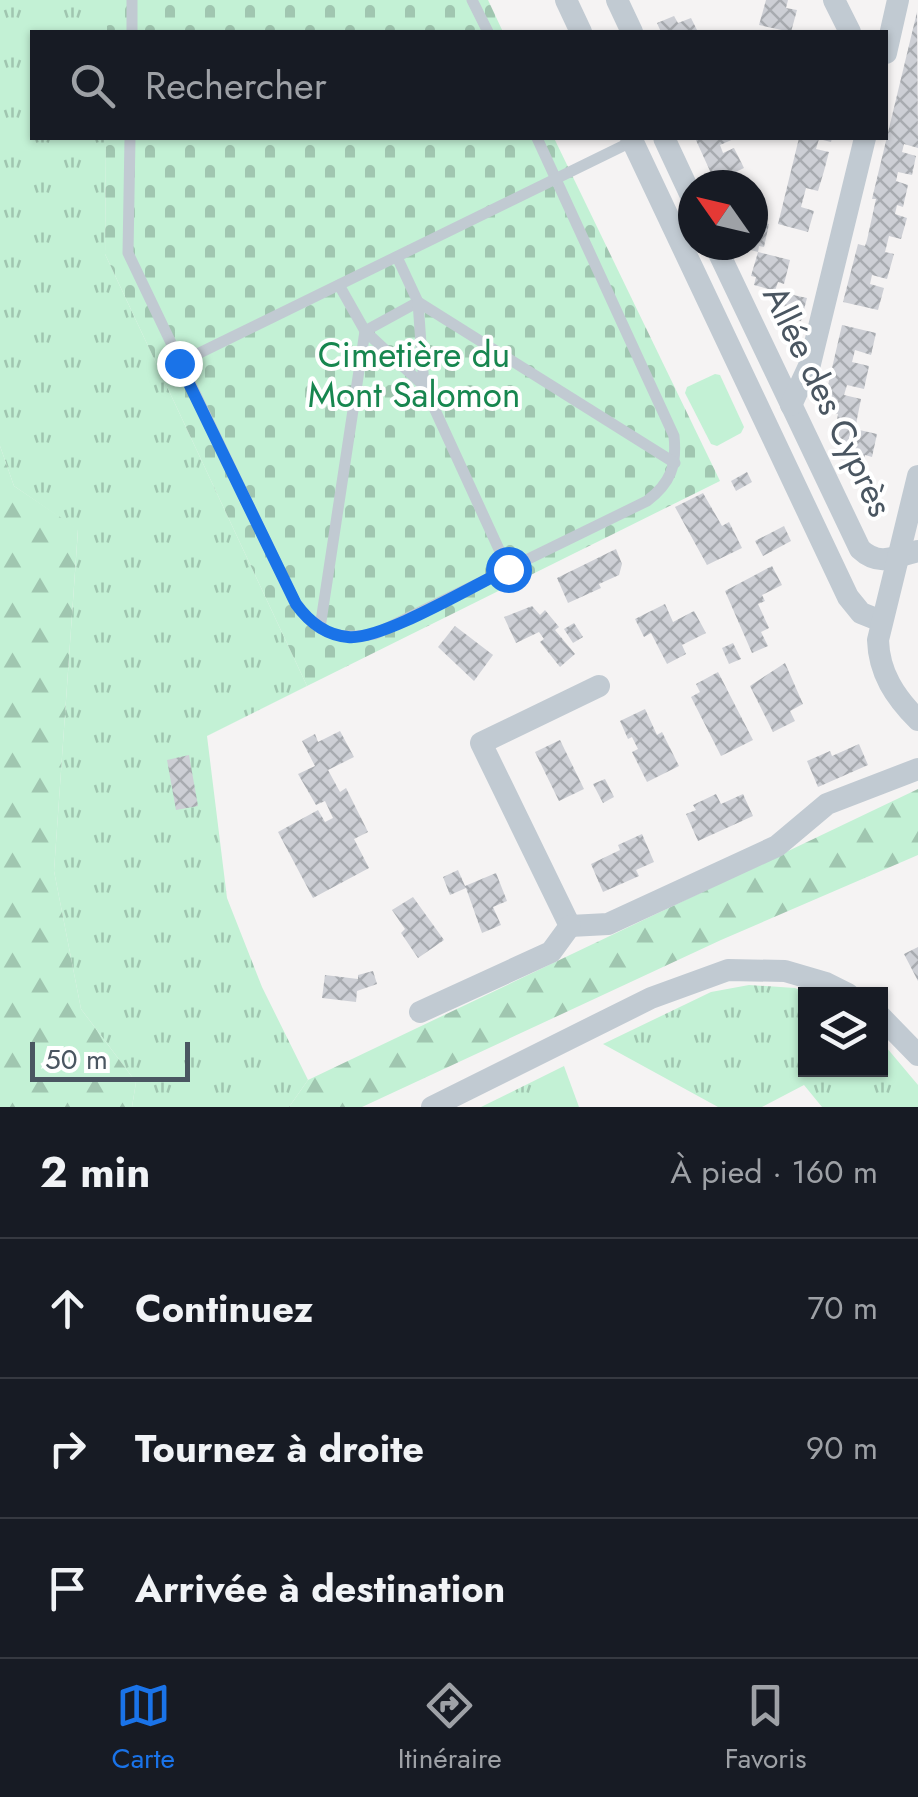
<!DOCTYPE html>
<html lang="fr">
<meta charset="utf-8">
<style>
:root{--surface:#171b24;--page:#20242c;--text:#f1f3f6;--muted:#9ea1a6;--line:#363941;--accent:#1a73e8}
body{margin:0;font-family:Jost,sans-serif;background:var(--page);color:var(--text)}
.controls{position:absolute;right:30px;bottom:30px;display:grid;overflow:hidden;border-radius:0px;box-shadow:0 2px 8px #0004}
.controls button{width:90px;height:90px;display:grid;place-items:center;padding:0;border:0;border-bottom:2px solid var(--line);background:var(--surface);color:var(--text);font:50px sans-serif}
.compass{position:absolute;left:678px;top:170px;width:90px;height:90px;border-radius:50%;background:var(--surface);box-shadow:0 2px 8px #0004;rotate:304deg}
.scale{position:absolute;left:30px;bottom:25px;width:160px;box-sizing:border-box;padding-left:10px;border:5px solid #4a5661;border-top:0;font-size:28px;line-height:35px;white-space:nowrap;color:#4a5661;-webkit-text-stroke:8px #fff;paint-order:stroke}
.stop{position:absolute;width:30px;height:30px;margin:-22px;border:8px solid #1a73e8;border-radius:50%;background:#fff}
.stop.end{background:#1a73e8;border-color:#fff;box-shadow:0 2px 10px #0008}
.list{margin:0;padding:0;list-style:none}
h2{display:flex;justify-content:space-between;align-items:center;height:130px;margin:0;padding:0 40px;font-size:42px}
h2 small{font-size:32px;font-weight:400;color:var(--muted)}
.list li{display:grid;grid-template-columns:65px 1fr auto;gap:30px;align-items:center;box-sizing:border-box;height:140px;padding:0 40px;border-top:2px solid var(--line)}
.list b{display:block;font-size:38px;white-space:nowrap}
.list em{font-size:32px;font-style:normal;color:var(--muted)}
.icon{flex:none;width:55px;height:55px;fill:none;stroke:currentColor;stroke-width:2;stroke-linecap:round;stroke-linejoin:round}
.map{position:relative;flex:none;width:918px;height:1107px;overflow:hidden}
.search{position:absolute;background:var(--surface);box-shadow:0 2px 8px #0004;left:30px;right:30px;top:30px;height:110px;display:flex;align-items:center;gap:25px;box-sizing:border-box;padding:0 35px;border-radius:0px;color:var(--muted);font-size:38px}
.sheet{height:550px;background:var(--surface)}
nav{display:flex;justify-content:space-around;align-items:center;box-sizing:border-box;height:140px;border-top:2px solid var(--line);background:var(--surface);font-size:28px;color:var(--muted)}
nav a{display:grid;justify-items:center;gap:5px}
nav .on{color:var(--accent)}
.map>svg:first-child{display:block}
</style>
<div class="map">
<svg width="918" height="1107" viewBox="0 0 918 1107">
<defs>
<pattern id="grass-tufts" width="24" height="20" patternUnits="userSpaceOnUse" patternTransform="scale(2.5)"><rect width="24" height="20" fill="#c3f1d5"/><path d="M3 7l-1-3M5 7V3M7 7l1-3M15 17l-1-3M17 17v-4M19 17l1-3" fill="none" stroke="#a0c6b0"/></pattern>
<pattern id="forest-firs" width="22" height="20" patternUnits="userSpaceOnUse" patternTransform="scale(2.5)"><rect width="22" height="20" fill="#c3f1d5"/><path d="M5 1l3.5 6h-7zM16 11l3.5 6h-7z" fill="#a0c6b0"/></pattern>
<pattern id="cemetery-stones" width="16" height="16" patternUnits="userSpaceOnUse" patternTransform="scale(2.5)"><rect width="16" height="16" fill="#c3f1d5"/><path d="M2 7V4a2 2 0 0 1 4 0v3zM10 15v-3a2 2 0 0 1 4 0v3z" fill="#a0c6b0"/></pattern>
<pattern id="building-cross-hatch" width="8" height="8" patternUnits="userSpaceOnUse" patternTransform="scale(2.5)"><rect width="8" height="8" fill="#cdcfd5"/><path d="M0 0l8 8M0 8l8-8" fill="none" stroke="#a8abb0"/></pattern>
</defs>
<rect width="100%" height="100%" fill="#f5f3f3"/>
<g fill="url(#grass-tufts)">
<polygon points="0,0 107,0 107,32 32,32 32,138 106,138 105,254 307,686 207,736 227,898 262,987 308,1080 289,1107 132,1107 136,1082 81,1009 54,871 78,530 14,486 0,446"/>
<polygon points="749,985 795,988 809,994 806,994 806,1070 880,1070 881,1041 918,1085 918,1107 822,1107 804,1085 762,1107 718,1107 603,1044 711,992"/>
<polygon points="564,1066 579,1107 481,1107"/>
</g>
<g fill="url(#forest-firs)">
<polygon points="0,446 14,486 78,529 54,871 81,1009 136,1082 132,1107 0,1107"/>
<polygon points="918,789 918,855 721,940 362,1107 289,1107 308,1080"/>
</g>
<g fill="url(#cemetery-stones)">
<polygon points="107,0 488,0 503,32 107,32"/>
<polygon points="106,138 554,138 720,481 307,686 105,254"/>
</g>
<polygon fill="#c3f1d5" points="715,374 720,375 744,427 741,433 717,446 711,444 685,393 687,387"/>
<g fill="url(#building-cross-hatch)">
<polygon points="766,0 788,0 786,8 797,10 791,32 759,25"/>
<polygon points="917,12 918,148 904,144 902,152 916,156 912,175 898,172 896,181 908,185 903,207 897,205 895,214 907,218 901,239 889,236 885,252 894,254 887,279 872,275 870,284 884,288 878,310 843,302 858,244 865,246 867,240 876,199 872,199"/>
<polygon points="674,16 678,23 691,18 698,32 661,32 657,23"/>
<polygon points="695,138 736,138 720,145 723,153 734,148 744,168 715,182"/>
<polygon points="799,138 832,138 831,142 819,139 816,149 829,152 824,171 818,191 806,188 801,207 814,211 808,232 778,224"/>
<polygon points="753,220 769,224 764,247 759,246 758,252 736,246 753,245"/>
<polygon points="758,252 790,260 784,284 778,282 775,291 754,285 756,277 751,276"/>
<polygon points="775,291 807,298 801,321 794,319 793,325 775,320 776,314 769,313"/>
<polygon points="842,325 876,333 871,355 855,350 852,362 869,366 864,389 847,385 844,395 861,399 855,429 877,434 872,457 865,455 862,465 838,459 841,449 835,447 840,426 836,425 838,414 822,411"/>
<polygon points="747,472 752,482 736,491 731,481"/>
<polygon points="703,493 722,526 729,522 742,548 707,565 675,507"/>
<polygon points="784,526 791,541 763,556 755,541"/>
<polygon points="616,549 622,564 619,575 599,584 601,588 568,603 557,578"/>
<polygon points="772,566 782,585 762,595 765,601 758,604 769,628 761,632 768,646 752,653 725,591"/>
<polygon points="665,604 673,622 694,611 706,633 682,645 686,654 667,664 651,633 644,637 635,619"/>
<polygon points="532,606 540,615 545,610 559,627 555,630 575,654 560,667 540,642 544,639 539,632 516,643 504,617"/>
<polygon points="574,623 583,637 573,643 564,629"/>
<polygon points="455,626 493,655 474,681 438,647"/>
<polygon points="733,643 741,659 729,664 722,648"/>
<polygon points="785,663 803,704 790,711 795,721 773,732 750,686"/>
<polygon points="718,672 753,740 721,756 691,697 700,692 696,684"/>
<polygon points="645,709 657,735 662,732 679,766 647,782 632,752 638,749 632,737 628,739 620,721"/>
<polygon points="340,731 354,757 328,770 340,792 346,788 368,832 354,839 369,868 313,898 278,832 318,810 325,822 333,818 325,801 316,805 298,774 315,766 302,741 315,734 318,742"/>
<polygon points="560,740 584,789 559,801 535,752"/>
<polygon points="859,744 868,765 818,787 807,761 830,751 832,756"/>
<polygon points="189,755 198,806 176,810 167,760"/>
<polygon points="605,779 614,797 603,803 593,784"/>
<polygon points="716,794 721,804 743,794 753,816 698,841 686,814 696,810 693,805"/>
<polygon points="642,834 654,862 636,870 639,876 603,892 591,864 620,850 618,845"/>
<polygon points="458,870 465,886 496,873 507,901 493,907 501,925 482,933 466,888 450,895 443,877"/>
<polygon points="413,897 444,940 418,958 401,933 405,929 392,910"/>
<polygon points="918,947 918,981 904,954"/>
<polygon points="373,971 377,984 357,991 356,1002 322,998 325,975 358,979 358,975"/>
</g>
<g fill="none" stroke-linecap="round" stroke-linejoin="round">
<g stroke="#c1cad2" stroke-width="11">
<polyline points="472,0 488,32"/>
<polyline points="132,32 132,0"/>
<path d="M 130,138 L 128,253 L 296,604 C 318,635 340,640 375,634 L 647,501 C 671,483 677,465 674,436 L 537,138"/>
<polyline points="339,285 365,331 418,302 397,257"/>
<polyline points="179,363 633,141"/>
<polyline points="424,386 508,569"/>
<polyline points="320,628 365,331 424,386 418,302 675,463"/>
</g>
<g stroke="#c1cad2" stroke-width="22">
<polyline points="566,0 581,32"/>
<polyline points="617,0 632,32"/>
<polyline points="834,0 850,32"/>
<polyline points="886,53 898,0"/>
<polyline points="631,138 848,597 861,613 881,621"/>
<polyline points="664,138 693,200"/>
<path d="M 715,245 L 860,549 C 879,567 895,557 918,551"/>
<polyline points="791,405 810,364 865,138"/>
<path d="M 918,476 L 878,640 C 879,673 895,697 918,720"/>
<polyline points="599,686 481,743 570,926 608,924 777,846 827,804 918,769"/>
<polyline points="420,1012 551,952 570,926"/>
<polyline points="880,1016 918,1055"/>
<polyline points="432,1107 651,998 728,970 785,971 826,983 848,994"/>
</g>
</g>
<g fill="none" stroke-linecap="round" stroke-linejoin="round">
<path stroke="#1a73e8" stroke-width="12" d="M 179,363 L 296,604 C 309,622 325,635 348,637 C 381,641 474,585 508,569"/>
</g>
<g text-anchor="middle" dominant-baseline="central" stroke-width="8" stroke-linejoin="round" paint-order="stroke">
<g font-size="35" fill="#17864f" stroke="#fff">
<text x="414" y="355">Cimetière du<tspan x="414" dy="40">Mont Salomon</tspan></text>
</g>
<g font-size="35" fill="#4a5661" stroke="#fff">
<text transform="translate(828 401) rotate(64)">Allée des Cyprès</text>
</g>
</g>
</svg>
<div class="controls">
<button><svg class="icon" aria-label="layers" viewBox="0 0 24 24"><path d="M12 4l9 5-9 5-9-5zM3 14l9 5 9-5"/></svg></button>
</div>
<svg class="compass" viewBox="-18 -18 36 36"><path d="M0-13l5 13h-10z" fill="#e53935"/><path d="M0 13l5-13h-10z" fill="#9ea1a6"/></svg>
<div class="scale">50 m</div>
<div class="stop" style="left:508px;top:569px"></div>
<div class="stop end" style="left:179px;top:363px"></div>
<div class="search"><svg class="icon" aria-label="search" viewBox="0 0 24 24"><circle cx="10" cy="10" r="6"/><path d="M15 15l6 6"/></svg>Rechercher</div>
</div>
<section class="sheet">
<h2>2 min<small>À pied · 160 m</small></h2>
<ul class="list">
<li><svg class="icon" aria-label="ahead" viewBox="0 0 24 24"><path d="M12 20V5M6 11l6-6 6 6"/></svg><div><b>Continuez</b></div><em>70 m</em></li>
<li><svg class="icon" aria-label="right" viewBox="0 0 24 24"><path d="M7 20v-9h11M14 6l5 5-5 5"/></svg><div><b>Tournez à droite</b></div><em>90 m</em></li>
<li><svg class="icon" aria-label="arrive" viewBox="0 0 24 24"><path d="M6 21V4h12l-3 4 3 4H6"/></svg><div><b>Arrivée à destination</b></div></li>
</ul>
</section>
<nav>
<a class="on"><svg class="icon" aria-label="map" viewBox="0 0 24 24"><path d="M3 6l6-2 6 2 6-2v14l-6 2-6-2-6 2zM9 4v14M15 6v14"/></svg>Carte</a>
<a><svg class="icon" aria-label="directions" viewBox="0 0 24 24"><path d="M12 3l9 9-9 9-9-9zM9 14v-3h6M13 9l2 2-2 2"/></svg>Itinéraire</a>
<a><svg class="icon" aria-label="saved" viewBox="0 0 24 24"><path d="M7 4h10v16l-5-4-5 4z"/></svg>Favoris</a>
</nav>
